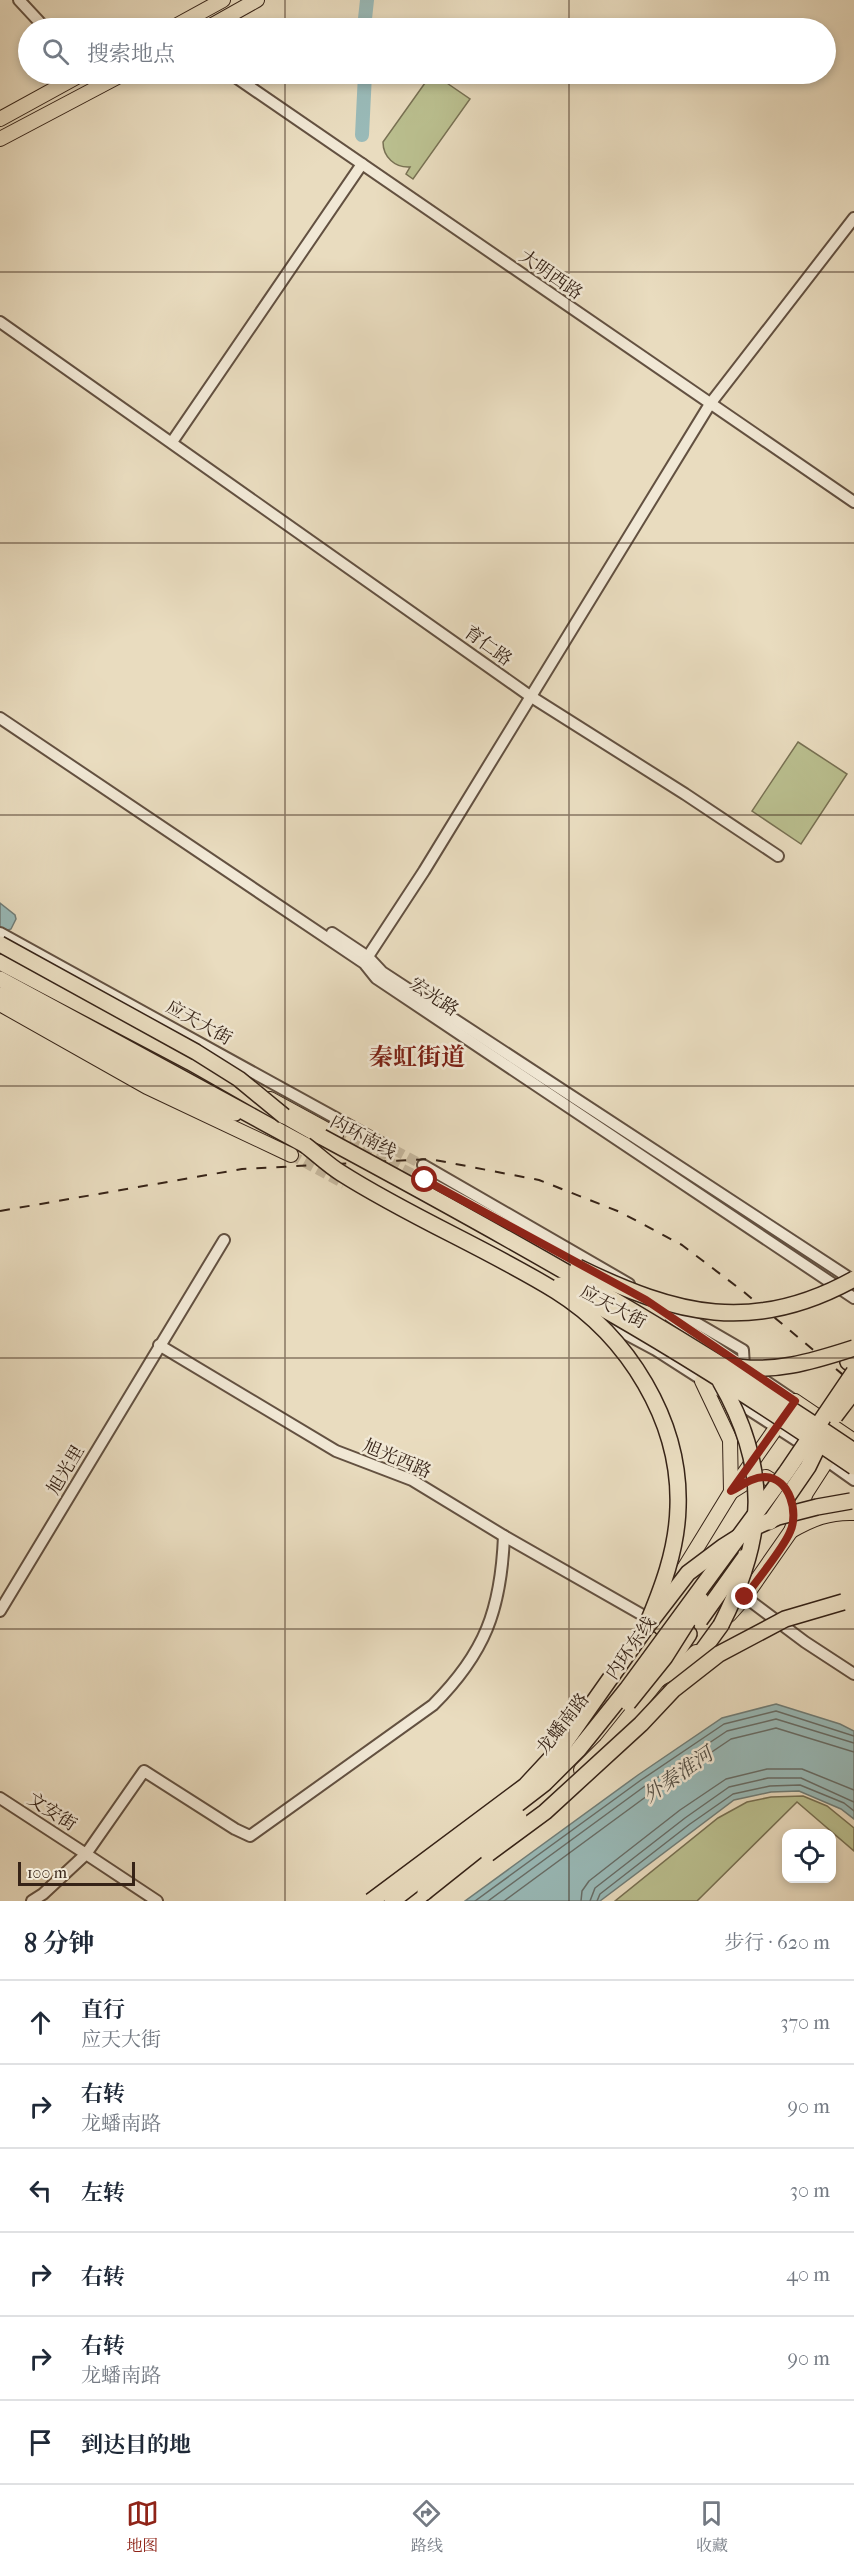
<!DOCTYPE html>
<html lang="zh">
<meta charset="utf-8">
<style>
:root{--surface:#fff;--page:#f6f6f7;--text:#1f2937;--muted:#747a83;--line:#e0e1e3;--accent:#8f2418}
body{margin:0;font-family:"IM FELL French Canon","Noto Serif SC",serif;background:var(--page);color:var(--text)}
.controls{position:absolute;right:18px;bottom:18px;display:grid;overflow:hidden;border-radius:12px;box-shadow:0 3px 9px #0003}
.controls button{width:54px;height:54px;display:grid;place-items:center;padding:0;border:0;border-bottom:2px solid var(--line);background:var(--surface);color:var(--text);font:30px sans-serif}
.scale{position:absolute;left:18px;bottom:15px;width:117px;box-sizing:border-box;padding-left:6px;border:3px solid #362317;border-top:0;font-size:16px;line-height:21px;white-space:nowrap;color:#362317;-webkit-text-stroke:4px #f1e8d5;paint-order:stroke}
.stop{position:absolute;width:18px;height:18px;margin:-14px;border:4px solid #8f2418;border-radius:50%;background:#fff}
.stop.end{background:#8f2418;border-color:#fff;box-shadow:0 2px 6px #0008}
.list{margin:0;padding:0;list-style:none}
h2{display:flex;justify-content:space-between;align-items:center;height:78px;margin:0;padding:0 24px;font-size:26px}
h2 small{font-size:20px;font-weight:400;color:var(--muted)}
.list li{display:grid;grid-template-columns:39px 1fr auto;gap:18px;align-items:center;box-sizing:border-box;height:84px;padding:0 24px;border-top:2px solid var(--line)}
.list b{display:block;font-size:22px;white-space:nowrap}
.list p{margin:0;font-size:20px;white-space:nowrap;color:var(--muted)}
.list em{font-size:20px;font-style:normal;color:var(--muted)}
.icon{flex:none;width:33px;height:33px;fill:none;stroke:currentColor;stroke-width:2;stroke-linecap:round;stroke-linejoin:round}
.map{position:relative;flex:none;width:854px;height:1901px;overflow:hidden}
.search{position:absolute;background:var(--surface);box-shadow:0 3px 9px #0003;left:18px;right:18px;top:18px;height:66px;display:flex;align-items:center;gap:15px;box-sizing:border-box;padding:0 21px;border-radius:33px;color:var(--muted);font-size:22px}
.sheet{height:582px;background:var(--surface)}
nav{display:flex;justify-content:space-around;align-items:center;box-sizing:border-box;height:84px;border-top:2px solid var(--line);background:var(--surface);font-size:16px;color:var(--muted)}
nav a{display:grid;justify-items:center;gap:3px}
nav .on{color:var(--accent)}
.map>svg:first-child{display:block}
</style>
<div class="map">
<svg width="854" height="1901" viewBox="0 0 854 1901">
<rect width="100%" height="100%" fill="#e9dcbf"/>
<filter id="stains"><feTurbulence type="fractalNoise" baseFrequency=".00333" numOctaves="4"/><feColorMatrix values="0 0 0 0 .2 0 0 0 0 .09 0 0 0 0 .02 0 0 0 .5 -.17"/></filter>
<radialGradient id="worn" r=".72"><stop offset=".6" stop-color="#630" stop-opacity="0"/><stop offset="1" stop-color="#630" stop-opacity=".3"/></radialGradient>
<g fill="#babf8f" stroke="#787153" stroke-width="1.5">
<path d="M 441,79 L 470,99 L 413,179 L 406,174 L 410,167 C 395,168 383,157 383,142 L 425,83 Z"/>
<polygon points="798,742 847,774 801,844 752,811"/>
<polygon points="803,1796 827,1806 854,1828 854,1851 797,1802 697,1901 615,1901 718,1818 747,1802 771,1797"/>
</g>
<g fill="#99bab8" stroke="#717e78" stroke-width="1.5">
<polygon points="0,903 15,915 16,919 11,929 3,932 0,930"/>
<polygon points="776,1704 840,1724 854,1731 854,1819 841,1809 799,1791 771,1792 734,1800 600,1901 465,1901 638,1775 722,1718"/>
</g>
<g fill="none" stroke-linecap="round" stroke-linejoin="round">
<g stroke="#686e68" stroke-width="1.5">
<polyline points="475,1901 641,1780 724,1724 776,1711 854,1736"/>
<polyline points="488,1901 645,1786 727,1731 776,1719 854,1743"/>
<polyline points="504,1901 651,1793 731,1739 776,1728 854,1752"/>
<polyline points="581,1901 582,1891 589,1881 680,1810 726,1779 767,1769 802,1769 854,1790"/>
<polyline points="590,1901 595,1888 685,1818 729,1787 768,1778 801,1778 854,1802"/>
<polyline points="597,1901 600,1894 690,1824 733,1794 770,1786 800,1785 844,1803 854,1811"/>
</g>
<g stroke="#99bab8" stroke-width="14">
<polyline points="364,28 367,0"/>
<polyline points="362,135 365,74"/>
</g>
<g stroke="#c5b79d" stroke-width="10" stroke-dasharray="10 5" stroke-linecap="butt">
<polyline points="336,1135 425,1180"/>
<polyline points="381,1143 423,1165"/>
<polyline points="291,1155 344,1184"/>
</g>
<defs>
<g id="minor">
<polyline points="19,0 45,28"/>
<polyline points="231,74 854,502"/>
<polyline points="0,322 530,696 685,794 778,856"/>
<polyline points="172,442 362,164"/>
<polyline points="0,718 364,963 376,978 854,1298"/>
<polyline points="0,933 381,1143"/>
<polyline points="332,933 368,957 382,972 854,1281"/>
<polyline points="365,961 424,871 710,404 854,218"/>
<polyline points="423,1165 629,1284"/>
<polyline points="425,1180 585,1267"/>
<polyline points="656,1307 795,1401"/>
<polyline points="669,1307 743,1350 744,1366"/>
<polyline points="598,1319 656,1350 810,1449"/>
<polyline points="159,1345 336,1451 412,1480 504,1536 653,1621"/>
<polyline points="823,1458 854,1480"/>
<polyline points="745,1597 805,1642 854,1674"/>
<polyline points="0,1611 224,1240"/>
<path d="M 0,1798 L 86,1854 L 144,1771 L 235,1829 L 250,1836 L 433,1705 C 485,1653 501,1610 504,1536"/>
<polyline points="32,1901 43,1894 86,1854 157,1901"/>
</g>
<g id="major">
<polyline points="172,28 223,0"/>
<polyline points="207,28 257,0"/>
<polyline points="0,119 82,74"/>
<polyline points="0,139 123,74"/>
<polyline points="0,1004 147,1087 291,1155"/>
<polyline points="270,1099 336,1135"/>
<polyline points="702,1381 730,1440 731,1492 750,1480 766,1477 785,1489"/>
<path d="M 791,1531 C 812,1519 829,1512 854,1513"/>
<polyline points="677,1580 731,1492 795,1401 854,1441"/>
<polyline points="729,1615 745,1597 791,1531 806,1493 837,1445"/>
<polyline points="568,1748 618,1679"/>
<polyline points="581,1770 606,1745 659,1679 678,1669 696,1652"/>
</g>
<g id="highway">
<polyline points="0,962 190,1062 322,1137"/>
<polyline points="0,979 305,1145"/>
<polyline points="0,995 204,1105 235,1113"/>
<polyline points="616,1289 659,1315"/>
<polyline points="848,1362 854,1353"/>
<polyline points="659,1679 689,1634"/>
<polyline points="679,1683 721,1625"/>
<polyline points="613,1688 650,1639"/>
<polyline points="413,1901 425,1892"/>
</g>
</defs>
<use href="#minor" stroke="#635141" stroke-width="14"/>
<use href="#major" stroke="#362317" stroke-width="16"/>
<use href="#highway" stroke="#362317" stroke-width="18"/>
<use href="#minor" stroke="#f1e8d5" stroke-width="10"/>
<use href="#major" stroke="#e9dcbf" stroke-width="14"/>
<use href="#highway" stroke="#e9dcbf" stroke-width="15"/>
<polyline stroke="#362317" stroke-width="2" stroke-dasharray="10 10" stroke-linecap="butt" points="0,1211 242,1169 430,1159 539,1180 620,1212 682,1245 744,1292 854,1384"/>
<defs>
<g id="highway-bridge">
<polyline points="0,944 196,1052 239,1079 284,1116"/>
<path d="M 322,1137 C 504,1235 683,1335 854,1451"/>
<path d="M 305,1145 C 317,1154 328,1165 341,1173 C 410,1217 486,1248 556,1291 C 628,1336 681,1421 678,1507 C 677,1550 662,1589 645,1629"/>
<path d="M 578,1267 C 676,1315 753,1335 854,1279"/>
<path d="M 560,1285 C 662,1340 758,1402 854,1467"/>
<path d="M 727,1365 C 770,1375 814,1361 854,1348"/>
<path d="M 720,1381 C 770,1468 766,1537 721,1625"/>
<polyline points="835,1416 854,1391"/>
<polyline points="770,1522 808,1467 823,1436"/>
<polyline points="700,1620 745,1557"/>
<polyline points="628,1703 665,1657 701,1600"/>
<polyline points="488,1854 545,1812 641,1724 673,1690 719,1654 785,1619 843,1602"/>
<polyline points="425,1892 519,1817"/>
<polyline points="371,1901 525,1786 564,1744 645,1629 688,1573 724,1546 751,1529 778,1517 817,1507 851,1501"/>
<polyline points="392,1901 545,1783 578,1750 627,1689 787,1471 854,1372"/>
</g>
</defs>
<use href="#highway-bridge" stroke="#362317" stroke-width="18" stroke-linecap="butt"/>
<use href="#highway-bridge" stroke="#e9dcbf" stroke-width="15"/>
</g>
<g fill="none" stroke-linecap="round" stroke-linejoin="round">
<path stroke="#8f2418" stroke-width="8" d="M 425,1180 L 646,1300 L 795,1401 L 731,1491 C 741,1486 752,1477 765,1477 C 790,1478 799,1513 790,1532 C 783,1549 757,1580 745,1597"/>
</g>
<path fill="none" stroke="#362317" stroke-width="1.5" stroke-opacity="0.55" d="M 285,0 L 285,28M 569,0 L 569,28M 285,74 L 285,1901M 569,74 L 569,1901M 0,272 L 854,272M 0,543 L 854,543M 0,815 L 854,815M 0,1086 L 854,1086M 0,1358 L 854,1358M 0,1629 L 854,1629"/>
<g text-anchor="middle" dominant-baseline="central" stroke-width="5" stroke-linejoin="round" paint-order="stroke">
<g font-size="18" fill="#362317" stroke="#f1e8d5">
<text transform="translate(551 275) rotate(35)">大明西路</text>
<text transform="translate(488 646) rotate(36)">育仁路</text>
<text transform="translate(434 997) rotate(34)">宏光路</text>
<text transform="translate(199 1023) rotate(29)">应天大街</text>
<text transform="translate(363 1137) rotate(28)">内环南线</text>
<text transform="translate(613 1307) rotate(28)">应天大街</text>
<text transform="translate(397 1459) rotate(23)">旭光西路</text>
<text transform="translate(66 1470) rotate(-59)">旭光里</text>
<text transform="translate(631 1648) rotate(-55)">内环东线</text>
<text transform="translate(563 1724) rotate(-52)">龙蟠南路</text>
<text transform="translate(52 1812) rotate(33)">文安街</text>
</g>
<g font-size="20" font-style="italic" fill="#545047" stroke="#f1e8d5">
<text transform="translate(678 1775) rotate(-35)">外秦淮河</text>
</g>
<g font-size="24" font-weight="bold" fill="#7a1f14" stroke="#f1e8d5">
<text x="417" y="1057">秦虹街道</text>
</g>
</g>
<rect width="100%" height="100%" filter="url(#stains)"/>
<rect width="100%" height="100%" fill="url(#worn)"/>
</svg>
<div class="controls">
<button><svg class="icon" aria-label="locate" viewBox="0 0 24 24"><circle cx="12" cy="12" r="6"/><path d="M12 2v4M12 18v4M2 12h4M18 12h4"/></svg></button>
</div>
<div class="scale">100 m</div>
<div class="stop" style="left:425px;top:1180px"></div>
<div class="stop end" style="left:745px;top:1597px"></div>
<div class="search"><svg class="icon" aria-label="search" viewBox="0 0 24 24"><circle cx="10" cy="10" r="6"/><path d="M15 15l6 6"/></svg>搜索地点</div>
</div>
<section class="sheet">
<h2>8 分钟<small>步行 · 620 m</small></h2>
<ul class="list">
<li><svg class="icon" aria-label="ahead" viewBox="0 0 24 24"><path d="M12 20V5M6 11l6-6 6 6"/></svg><div><b>直行</b><p>应天大街</p></div><em>370 m</em></li>
<li><svg class="icon" aria-label="right" viewBox="0 0 24 24"><path d="M7 20v-9h11M14 6l5 5-5 5"/></svg><div><b>右转</b><p>龙蟠南路</p></div><em>90 m</em></li>
<li><svg class="icon" aria-label="left" viewBox="0 0 24 24"><path d="M17 20v-9H6M10 6l-5 5 5 5"/></svg><div><b>左转</b></div><em>30 m</em></li>
<li><svg class="icon" aria-label="right" viewBox="0 0 24 24"><path d="M7 20v-9h11M14 6l5 5-5 5"/></svg><div><b>右转</b></div><em>40 m</em></li>
<li><svg class="icon" aria-label="right" viewBox="0 0 24 24"><path d="M7 20v-9h11M14 6l5 5-5 5"/></svg><div><b>右转</b><p>龙蟠南路</p></div><em>90 m</em></li>
<li><svg class="icon" aria-label="arrive" viewBox="0 0 24 24"><path d="M6 21V4h12l-3 4 3 4H6"/></svg><div><b>到达目的地</b></div></li>
</ul>
</section>
<nav>
<a class="on"><svg class="icon" aria-label="map" viewBox="0 0 24 24"><path d="M3 6l6-2 6 2 6-2v14l-6 2-6-2-6 2zM9 4v14M15 6v14"/></svg>地图</a>
<a><svg class="icon" aria-label="directions" viewBox="0 0 24 24"><path d="M12 3l9 9-9 9-9-9zM9 14v-3h6M13 9l2 2-2 2"/></svg>路线</a>
<a><svg class="icon" aria-label="saved" viewBox="0 0 24 24"><path d="M7 4h10v16l-5-4-5 4z"/></svg>收藏</a>
</nav>
